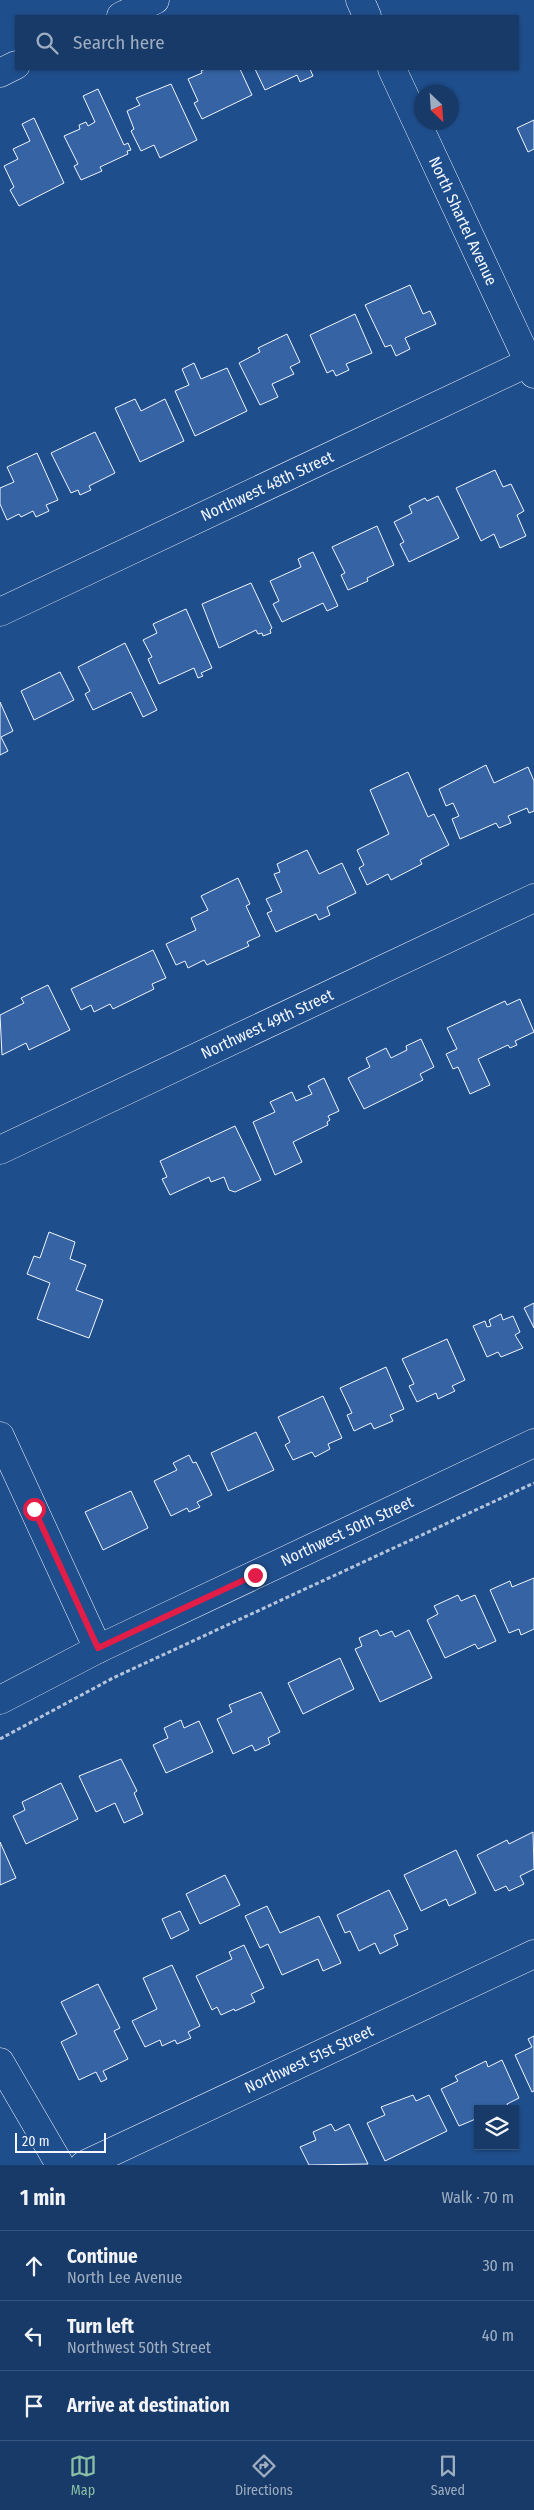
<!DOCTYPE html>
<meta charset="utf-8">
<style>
:root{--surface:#173a69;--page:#244571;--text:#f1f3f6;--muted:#9eadc0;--line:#36547d;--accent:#8abfa5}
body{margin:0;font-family:"Fira Sans Condensed",sans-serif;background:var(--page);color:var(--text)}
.controls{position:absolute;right:15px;bottom:15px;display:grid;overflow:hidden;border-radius:0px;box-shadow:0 1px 4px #0004}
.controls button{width:45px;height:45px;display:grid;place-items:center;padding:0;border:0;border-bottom:1px solid var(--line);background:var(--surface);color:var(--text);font:25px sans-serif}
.compass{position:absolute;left:414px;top:85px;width:45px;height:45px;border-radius:50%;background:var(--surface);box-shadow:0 1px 4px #0004;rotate:155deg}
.scale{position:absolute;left:15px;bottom:12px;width:91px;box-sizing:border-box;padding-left:5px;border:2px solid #f2f6ff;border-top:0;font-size:14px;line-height:18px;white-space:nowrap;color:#f2f6ff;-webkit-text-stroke:4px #1f4e8c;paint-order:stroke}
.stop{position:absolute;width:15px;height:15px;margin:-11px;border:4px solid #e11d48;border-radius:50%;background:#fff}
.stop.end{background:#e11d48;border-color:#fff;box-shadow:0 1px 5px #0008}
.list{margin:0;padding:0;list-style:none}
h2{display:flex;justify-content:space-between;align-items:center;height:65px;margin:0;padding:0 20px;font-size:21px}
h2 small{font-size:16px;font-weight:400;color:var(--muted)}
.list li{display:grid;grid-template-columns:32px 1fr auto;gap:15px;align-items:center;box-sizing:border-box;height:70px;padding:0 20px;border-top:1px solid var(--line)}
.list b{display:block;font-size:19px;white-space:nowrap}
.list p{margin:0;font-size:16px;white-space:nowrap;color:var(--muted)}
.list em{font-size:16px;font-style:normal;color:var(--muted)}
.icon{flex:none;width:28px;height:28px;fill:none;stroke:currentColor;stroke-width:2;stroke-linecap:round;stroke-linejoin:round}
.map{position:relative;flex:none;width:534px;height:2165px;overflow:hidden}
.search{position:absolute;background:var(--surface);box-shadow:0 1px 4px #0004;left:15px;right:15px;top:15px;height:55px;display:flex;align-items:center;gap:12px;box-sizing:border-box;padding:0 18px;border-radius:0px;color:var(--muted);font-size:19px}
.sheet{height:275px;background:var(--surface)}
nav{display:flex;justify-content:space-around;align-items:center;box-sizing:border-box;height:70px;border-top:1px solid var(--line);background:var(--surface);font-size:14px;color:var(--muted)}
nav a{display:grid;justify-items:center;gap:2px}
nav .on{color:var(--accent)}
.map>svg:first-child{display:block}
</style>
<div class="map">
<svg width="534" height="2165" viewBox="0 0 534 2165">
<rect width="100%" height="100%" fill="#1f4e8c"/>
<g fill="#3563a3" stroke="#f2f6ff">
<polygon points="205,69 240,69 252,95 202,119 194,103 198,101 188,79 202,73 201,71"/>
<polygon points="255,69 310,69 313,76 300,82 297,75 265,90"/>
<polygon points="171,84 197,140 160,158 154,145 141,151 131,131 134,129 127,111 140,105 136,98"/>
<polygon points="98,89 124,145 128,143 131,150 127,151 128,154 100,167 102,171 81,180 74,166 78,164 64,136 80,129 79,125 86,122 88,126 95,122 83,96"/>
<polygon points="34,118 64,183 19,206 10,190 14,187 4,166 18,159 13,149 30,141 22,124"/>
<polygon points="534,120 534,149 528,152 517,128"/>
<polygon points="410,285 423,314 430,311 436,324 405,338 410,349 396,356 391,345 385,347 365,305"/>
<polygon points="355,314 372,353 346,364 349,370 336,376 333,370 327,373 310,335"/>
<polygon points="287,334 300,362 290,367 294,374 272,384 278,397 260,405 239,363 260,352 258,348"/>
<polygon points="194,363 201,379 227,368 247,411 195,436 175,391 189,385 182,369"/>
<polygon points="135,399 141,411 165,399 184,441 140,462 115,408"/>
<polygon points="95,432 115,473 89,486 91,490 80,495 78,490 71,493 51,453"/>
<polygon points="37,453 58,500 46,505 49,511 36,517 33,511 21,517 19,514 7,520 0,504 0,488 14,482 7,467"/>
<polygon points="495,470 503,487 511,484 524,511 517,515 526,536 500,548 494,534 481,541 456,488"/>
<polygon points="438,496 459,538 409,562 400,544 404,542 394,522 412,513 409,506 425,498 427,501"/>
<polygon points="377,526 394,565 367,578 368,581 348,590 341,575 345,573 332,547"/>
<polygon points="313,552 338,606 327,611 323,603 282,622 273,604 279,601 270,581 301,567 298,559"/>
<polygon points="251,583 272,628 270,630 271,633 263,636 262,633 258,634 256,630 219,648 202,604"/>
<polygon points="186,609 212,668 201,673 203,676 198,678 194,668 159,684 148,659 152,657 143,640 157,633 153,624"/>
<polygon points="125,643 157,710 143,717 131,692 93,710 85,694 90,691 78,667"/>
<polygon points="60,672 74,700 34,720 21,691"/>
<polygon points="0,702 13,731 1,737 8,751 0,755"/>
<polygon points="486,765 494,783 528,767 534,781 534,811 529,813 527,808 508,816 511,823 499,828 496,823 460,839 452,819 459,816 453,803 446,806 439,789"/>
<polygon points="408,772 428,817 434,814 449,845 420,860 422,864 391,880 388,874 367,885 359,868 364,865 357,850 389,834 370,790"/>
<polygon points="307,850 319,874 342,863 356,893 327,907 330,915 319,920 316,914 276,932 267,913 272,911 266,899 282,892 274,874 280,872 277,864"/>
<polygon points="238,878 250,904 246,906 260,936 247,942 249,946 207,965 204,960 188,968 185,961 176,965 166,944 196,930 191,918 208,910 201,896"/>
<polygon points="153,950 166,978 152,984 154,989 113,1009 110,1004 94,1012 91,1005 81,1010 71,989"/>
<polygon points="48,985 70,1030 29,1050 26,1043 2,1055 0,1015 24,1003 21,998"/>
<polygon points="520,999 534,1032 515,1041 517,1045 510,1048 508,1045 478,1059 490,1085 470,1094 458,1067 453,1069 446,1054 457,1049 447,1028 505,1001 507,1005"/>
<polygon points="421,1039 434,1067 420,1074 423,1080 364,1109 348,1078 370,1067 366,1058 386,1048 391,1058 407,1050 406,1046"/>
<polygon points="324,1078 339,1111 328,1116 330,1120 327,1122 328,1125 293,1142 302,1162 275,1175 253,1122 275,1112 270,1102 292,1092 296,1101 312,1094 308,1086"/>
<polygon points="235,1126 261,1180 235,1192 229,1190 224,1177 211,1182 209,1177 170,1195 162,1179 167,1177 160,1161"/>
<polygon points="49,1232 75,1242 70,1259 86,1265 76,1290 103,1300 89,1338 37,1319 50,1283 27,1274 34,1256 40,1258"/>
<polygon points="534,1303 534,1328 524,1308"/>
<polygon points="501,1314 503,1320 513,1316 520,1332 515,1335 523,1348 501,1357 498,1352 487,1357 473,1326 485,1321 487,1327 491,1326 489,1320"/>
<polygon points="447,1339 465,1380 452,1386 455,1391 438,1399 436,1393 417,1402 409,1386 414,1384 402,1359"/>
<polygon points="386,1367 404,1409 390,1415 393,1421 374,1429 371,1423 354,1431 347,1415 352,1413 340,1388"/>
<polygon points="323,1396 342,1438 328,1444 330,1449 315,1457 312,1452 293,1460 285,1445 290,1442 278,1417"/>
<polygon points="256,1432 274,1470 228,1491 211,1453"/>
<polygon points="189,1455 193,1463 196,1462 212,1495 197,1502 200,1507 189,1512 187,1508 171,1516 154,1481 177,1470 173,1463"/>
<polygon points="131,1491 148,1528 103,1550 85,1512"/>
<polygon points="534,1578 534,1629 521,1635 519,1629 509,1633 490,1590 510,1581 512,1587"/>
<polygon points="458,1595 461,1601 475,1595 496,1641 478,1649 475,1644 445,1658 427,1620 438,1614 434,1606"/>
<polygon points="377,1630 380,1636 392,1631 395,1637 409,1630 432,1678 380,1702 355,1649 362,1646 359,1638"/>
<polygon points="340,1658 354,1689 303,1714 288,1683"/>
<polygon points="261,1692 280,1732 268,1738 270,1744 255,1751 252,1745 233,1754 217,1719 232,1712 229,1705"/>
<polygon points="181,1720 184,1728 199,1721 213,1752 166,1773 153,1745 168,1738 164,1728"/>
<polygon points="121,1759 137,1791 134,1793 143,1814 124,1823 115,1803 96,1812 79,1776"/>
<polygon points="61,1783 78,1819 26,1844 13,1816 25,1810 22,1802"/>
<polygon points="533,1832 534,1869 520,1876 524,1884 509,1891 506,1886 495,1891 477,1855 507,1840 509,1844"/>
<polygon points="0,1842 16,1878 0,1885"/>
<polygon points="456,1850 476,1893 449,1906 446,1899 421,1911 404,1875"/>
<polygon points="225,1875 240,1905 200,1924 186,1894"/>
<polygon points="389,1890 408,1929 394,1935 398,1945 380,1954 375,1943 359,1951 350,1931 345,1933 337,1915"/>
<polygon points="267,1906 280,1933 319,1916 341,1963 323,1971 318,1959 282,1975 268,1944 260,1948 245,1916"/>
<polygon points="180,1911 189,1930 171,1939 162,1919"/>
<polygon points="244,1945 264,1988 251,1994 255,2002 235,2011 234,2009 221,2015 217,2007 212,2010 196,1976 232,1959 229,1952"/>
<polygon points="172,1965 200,2026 188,2032 191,2038 177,2044 175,2040 162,2046 160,2040 145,2047 132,2021 157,2009 143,1978"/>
<polygon points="98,1984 120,2028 114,2031 128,2059 103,2071 107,2079 101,2082 96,2072 79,2080 61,2042 77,2034 61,2002"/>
<polygon points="534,2036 534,2091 532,2092 515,2055 532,2047 528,2039"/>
<polygon points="502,2060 519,2098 507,2104 509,2109 478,2109 478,2118 459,2126 441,2089 458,2081 455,2076 486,2061 488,2067"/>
<polygon points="413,2095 416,2101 429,2095 447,2131 385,2161 367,2123 385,2115 381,2107"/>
<polygon points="331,2124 335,2131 349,2124 368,2164 309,2165 300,2147 316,2140 313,2132"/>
</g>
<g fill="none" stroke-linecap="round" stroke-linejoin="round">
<defs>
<g id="minor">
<polyline points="360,0 367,16"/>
<polyline points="121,16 155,0"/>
<polyline points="392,69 529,363"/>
<polyline points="0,73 16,65"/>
<polyline points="0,612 534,360"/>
<polyline points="0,1150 534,898"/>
<polyline points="0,1436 98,1649"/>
<polyline points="0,2062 60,2165"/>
<polyline points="84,2165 534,1954"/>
</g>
<polyline id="tertiary" points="529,363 534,374"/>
<polyline id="secondary" points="0,1700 98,1649 534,1443"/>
</defs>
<use href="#minor" stroke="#f2f6ff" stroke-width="29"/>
<use href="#tertiary" stroke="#f2f6ff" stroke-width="29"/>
<use href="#secondary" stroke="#f2f6ff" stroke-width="29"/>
<polyline stroke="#b3c4dc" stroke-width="3" stroke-dasharray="4 2.5" stroke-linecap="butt" points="0,1739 113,1678 534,1483"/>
<use href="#minor" stroke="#1f4e8c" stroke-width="28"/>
<use href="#tertiary" stroke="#1f4e8c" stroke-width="28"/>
<use href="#secondary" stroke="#1f4e8c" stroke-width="28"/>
</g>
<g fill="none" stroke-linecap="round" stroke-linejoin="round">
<polyline stroke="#e11d48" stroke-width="6" points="34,1509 98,1648 255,1575"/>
</g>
<g text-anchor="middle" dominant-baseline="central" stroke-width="4" stroke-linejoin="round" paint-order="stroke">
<g font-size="16" fill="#f2f6ff" stroke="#1f4e8c">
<text transform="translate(463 221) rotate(65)">North Shartel Avenue</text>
<text transform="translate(267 486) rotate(-25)">Northwest 48th Street</text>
<text transform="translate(267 1024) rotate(-25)">Northwest 49th Street</text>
<text transform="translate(347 1531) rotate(-25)">Northwest 50th Street</text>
<text transform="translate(309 2059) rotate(-25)">Northwest 51st Street</text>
</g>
</g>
</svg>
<div class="controls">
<button><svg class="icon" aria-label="layers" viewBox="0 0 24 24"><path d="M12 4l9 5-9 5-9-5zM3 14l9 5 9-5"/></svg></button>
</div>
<svg class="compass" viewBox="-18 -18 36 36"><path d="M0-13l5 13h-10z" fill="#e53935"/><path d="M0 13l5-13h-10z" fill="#9eadc0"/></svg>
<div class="scale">20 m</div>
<div class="stop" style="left:34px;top:1509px"></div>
<div class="stop end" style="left:255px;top:1575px"></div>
<div class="search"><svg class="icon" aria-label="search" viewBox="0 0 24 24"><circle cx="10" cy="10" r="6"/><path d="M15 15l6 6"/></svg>Search here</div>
</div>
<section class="sheet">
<h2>1 min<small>Walk · 70 m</small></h2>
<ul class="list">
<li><svg class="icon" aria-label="ahead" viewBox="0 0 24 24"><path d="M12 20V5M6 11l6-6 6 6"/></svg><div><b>Continue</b><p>North Lee Avenue</p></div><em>30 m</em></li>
<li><svg class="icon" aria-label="left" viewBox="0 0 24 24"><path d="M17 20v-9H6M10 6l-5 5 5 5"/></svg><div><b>Turn left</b><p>Northwest 50th Street</p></div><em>40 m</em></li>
<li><svg class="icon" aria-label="arrive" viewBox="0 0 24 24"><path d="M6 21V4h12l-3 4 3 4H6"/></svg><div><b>Arrive at destination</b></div></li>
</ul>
</section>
<nav>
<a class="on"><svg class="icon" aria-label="map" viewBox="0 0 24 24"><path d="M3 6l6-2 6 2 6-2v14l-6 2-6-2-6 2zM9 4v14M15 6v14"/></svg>Map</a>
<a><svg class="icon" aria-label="directions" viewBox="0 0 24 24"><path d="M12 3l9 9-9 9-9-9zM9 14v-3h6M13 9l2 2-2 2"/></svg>Directions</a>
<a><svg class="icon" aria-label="saved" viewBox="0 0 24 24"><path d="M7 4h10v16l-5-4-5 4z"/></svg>Saved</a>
</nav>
